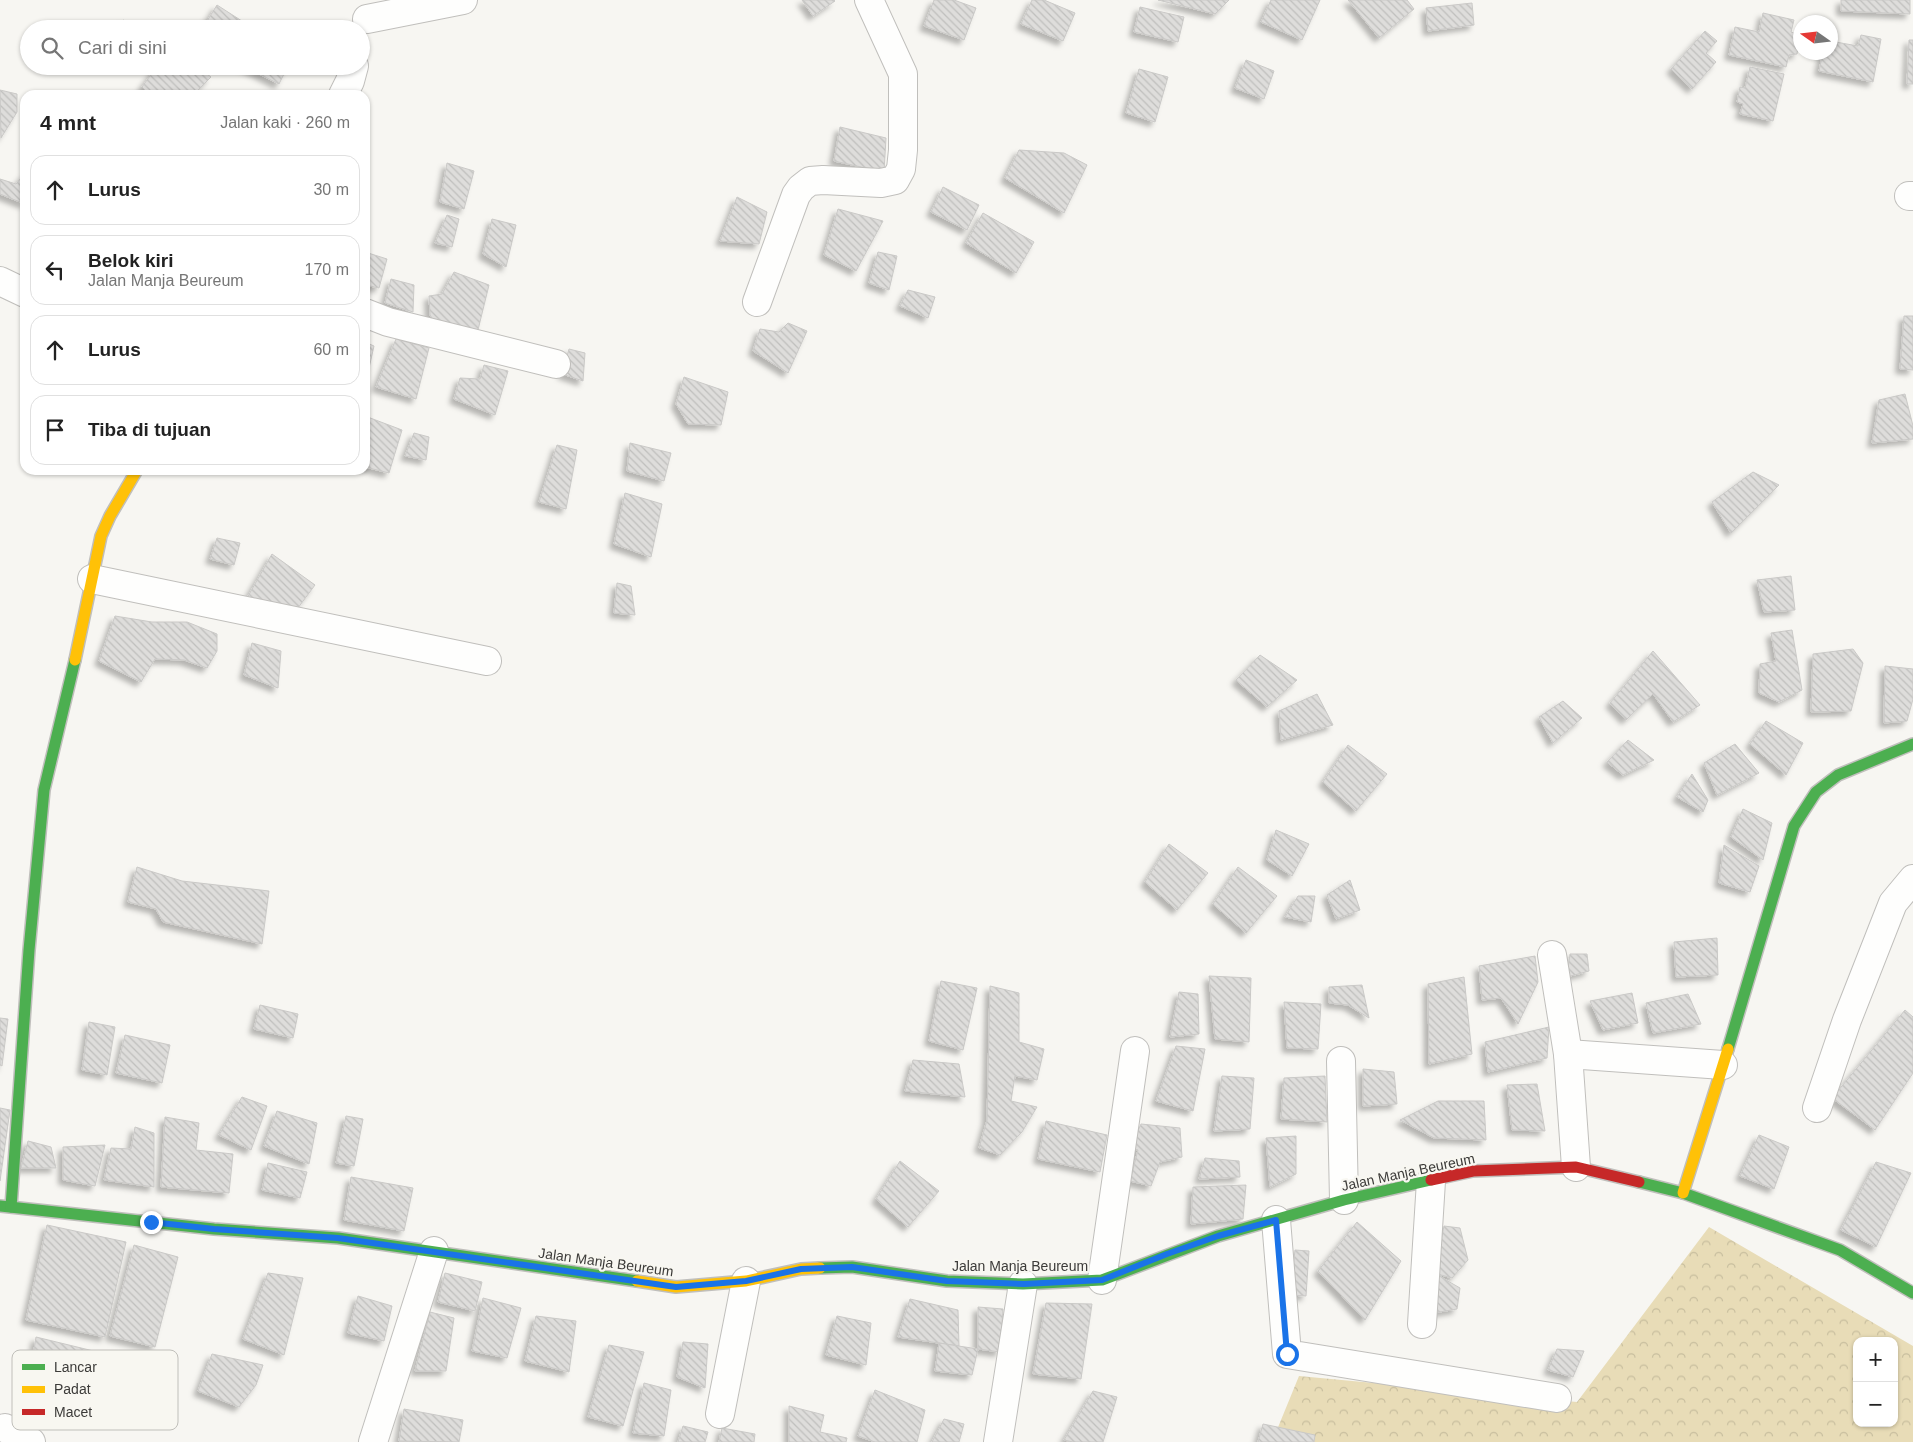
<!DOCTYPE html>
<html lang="id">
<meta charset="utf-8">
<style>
:root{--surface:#fff;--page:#f6f6f6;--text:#222;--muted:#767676;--line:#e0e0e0}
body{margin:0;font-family:Helvetica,sans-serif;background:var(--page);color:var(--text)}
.controls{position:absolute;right:15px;bottom:15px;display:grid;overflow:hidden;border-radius:10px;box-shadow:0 1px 4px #0004}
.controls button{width:45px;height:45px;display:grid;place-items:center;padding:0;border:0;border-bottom:1px solid var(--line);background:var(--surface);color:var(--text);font:25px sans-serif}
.compass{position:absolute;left:1793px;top:15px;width:45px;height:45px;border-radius:50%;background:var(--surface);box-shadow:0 1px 4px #0004;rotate:284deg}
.stop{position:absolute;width:15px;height:15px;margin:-11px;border:4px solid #1a73e8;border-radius:50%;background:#fff}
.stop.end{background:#1a73e8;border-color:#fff;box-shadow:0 1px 5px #0008}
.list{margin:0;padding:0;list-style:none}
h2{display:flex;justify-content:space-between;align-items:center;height:65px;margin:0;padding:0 20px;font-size:21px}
h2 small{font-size:16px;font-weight:400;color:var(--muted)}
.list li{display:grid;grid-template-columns:32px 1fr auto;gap:15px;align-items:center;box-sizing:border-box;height:70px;margin:0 10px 10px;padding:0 10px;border:1px solid var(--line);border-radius:15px}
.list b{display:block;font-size:19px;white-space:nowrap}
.list p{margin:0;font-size:16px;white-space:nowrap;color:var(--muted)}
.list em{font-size:16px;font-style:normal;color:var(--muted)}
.icon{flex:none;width:28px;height:28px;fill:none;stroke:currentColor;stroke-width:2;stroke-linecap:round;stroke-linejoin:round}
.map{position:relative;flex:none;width:1913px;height:1442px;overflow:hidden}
.search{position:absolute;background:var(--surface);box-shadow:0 1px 4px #0004;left:20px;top:20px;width:350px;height:55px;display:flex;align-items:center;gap:12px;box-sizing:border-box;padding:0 18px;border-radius:28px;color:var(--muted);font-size:19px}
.panel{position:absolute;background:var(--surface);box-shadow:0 1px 4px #0004;left:20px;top:90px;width:350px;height:385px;border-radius:15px}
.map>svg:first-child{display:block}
</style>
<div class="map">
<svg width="1913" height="1442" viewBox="0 0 1913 1442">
<defs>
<pattern id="forest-crowns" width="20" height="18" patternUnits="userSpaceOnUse" patternTransform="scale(1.25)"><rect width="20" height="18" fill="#e8dcb7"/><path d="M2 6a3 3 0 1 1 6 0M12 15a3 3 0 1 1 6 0" fill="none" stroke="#c8be9e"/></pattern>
<pattern id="building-back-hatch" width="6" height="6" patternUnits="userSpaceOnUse" patternTransform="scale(1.25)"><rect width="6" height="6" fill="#dedddb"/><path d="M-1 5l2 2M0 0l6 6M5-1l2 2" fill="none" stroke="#bfbfbd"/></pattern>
<filter id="shadow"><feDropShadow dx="-4.5" dy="4.5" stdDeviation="2.5" flood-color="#0004"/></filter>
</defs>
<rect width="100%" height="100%" fill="#f7f6f2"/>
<path fill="url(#forest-crowns)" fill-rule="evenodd" d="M 1709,1227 L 1913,1346 L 1913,1442 L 1272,1442 L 1299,1376 L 1577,1402 ZM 1857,1341 L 1894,1341 L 1894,1423 L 1857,1423 Z"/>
<g fill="url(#building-back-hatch)" stroke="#cac9c7" filter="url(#shadow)">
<polygon points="802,0 834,0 835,1 813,16"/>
<polygon points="934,0 954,0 976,8 964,40 924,26"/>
<polygon points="1032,0 1044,0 1075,13 1063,41 1021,24"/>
<polygon points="1158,0 1229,0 1215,14"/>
<polygon points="1271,0 1320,0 1302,40 1261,22"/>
<polygon points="1348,0 1407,0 1414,9 1379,38"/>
<polygon points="1841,0 1910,0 1910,14 1841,11"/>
<polygon points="1472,3 1474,25 1428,31 1426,8"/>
<polygon points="217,5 245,23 242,29 202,29"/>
<polygon points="1140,7 1184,17 1178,42 1134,32"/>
<polygon points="1763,13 1794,20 1791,32 1800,35 1797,54 1789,55 1786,67 1729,55 1735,27 1759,32"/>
<polygon points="123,20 148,29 118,29"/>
<polygon points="1705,31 1717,41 1706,53 1716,62 1692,89 1671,69"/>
<polygon points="1861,35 1881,39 1873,82 1819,71 1823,52 1830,52 1830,41 1858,46"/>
<polygon points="1909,40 1913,40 1913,84 1907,84"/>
<polygon points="1246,60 1274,71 1264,99 1235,88"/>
<polygon points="157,66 196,66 211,77 193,95 150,95 142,87"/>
<polygon points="243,66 288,66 279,84"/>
<polygon points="1750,67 1784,74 1773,121 1740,114 1743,104 1737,102 1740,87 1745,88"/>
<polygon points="1139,69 1168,77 1155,122 1126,113"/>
<polygon points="0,90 17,94 17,112 1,138"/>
<polygon points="840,127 886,138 884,172 834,161"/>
<polygon points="1019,150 1064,153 1087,165 1064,213 1005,178"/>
<polygon points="447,163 474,171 464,209 440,202"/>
<polygon points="25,173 25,204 0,194 0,179 16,184"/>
<polygon points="943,187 979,205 967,230 931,212"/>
<polygon points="737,197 767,212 759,244 720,241"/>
<polygon points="838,209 883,221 856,271 824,255"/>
<polygon points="983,213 1034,242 1016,273 966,243"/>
<polygon points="447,215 459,219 452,247 435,243"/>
<polygon points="492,219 516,225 506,267 483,254"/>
<polygon points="365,252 387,259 379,288 365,285"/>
<polygon points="878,252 897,256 889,290 869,283"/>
<polygon points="454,272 489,285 477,334 437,326 430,315 429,296 442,294"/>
<polygon points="391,279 414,285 413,312 385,303"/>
<polygon points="908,290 935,297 928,318 900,306"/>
<polygon points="1904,316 1913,316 1913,370 1900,369"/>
<polygon points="788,323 807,331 788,373 753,351 760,329 779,332"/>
<polygon points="396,339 429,348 416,399 376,387"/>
<polygon points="365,342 374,346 367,377 365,376"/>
<polygon points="569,349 585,353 583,381 562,374"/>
<polygon points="484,365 508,371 495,415 454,399 460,378 480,379"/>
<polygon points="684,377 728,392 721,425 688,424 676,404"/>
<polygon points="1905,394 1913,426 1913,439 1872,443 1879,400"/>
<polygon points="365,416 402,430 389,473 365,467"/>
<polygon points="414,433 429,437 426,460 405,456"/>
<polygon points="630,443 671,453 664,481 627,471"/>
<polygon points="557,445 577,450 566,509 539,502"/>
<polygon points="1753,472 1779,485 1731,533 1712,502"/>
<polygon points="625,493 662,504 651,557 614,544"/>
<polygon points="217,538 240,543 234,565 210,559"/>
<polygon points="272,554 315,585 289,620 247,598"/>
<polygon points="1791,576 1795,610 1764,612 1757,580"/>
<polygon points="617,583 631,586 635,615 614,613"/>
<polygon points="115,616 152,622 187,622 217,634 217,651 207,668 184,660 155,659 141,682 99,661"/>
<polygon points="1792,630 1802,690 1779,702 1759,693 1760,664 1776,661 1771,633"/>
<polygon points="252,643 281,651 278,688 244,675"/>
<polygon points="1853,649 1863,663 1851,711 1811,712 1813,654"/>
<polygon points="1653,651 1700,705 1673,722 1653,694 1626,720 1610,703"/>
<polygon points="1260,655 1297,680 1267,707 1236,680"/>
<polygon points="1885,666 1913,669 1913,699 1907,721 1884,723"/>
<polygon points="1317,694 1333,725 1281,740 1279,711"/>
<polygon points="1563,701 1582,718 1553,743 1539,717"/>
<polygon points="1766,721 1803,743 1786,775 1750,744"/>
<polygon points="1628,740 1654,760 1623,775 1607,762"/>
<polygon points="1735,744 1759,773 1717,795 1704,763"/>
<polygon points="1348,745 1387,774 1356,811 1323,782"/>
<polygon points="1692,774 1708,800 1703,812 1677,797"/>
<polygon points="1743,809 1772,823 1763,860 1731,837"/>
<polygon points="1276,830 1309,844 1292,876 1267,860"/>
<polygon points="1169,844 1208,873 1177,910 1145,882"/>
<polygon points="1724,845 1759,866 1750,892 1719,883"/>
<polygon points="137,867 182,881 269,891 262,944 163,922 156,909 128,902"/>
<polygon points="1238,867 1277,896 1246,933 1213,904"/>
<polygon points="1350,880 1360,910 1336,919 1327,895"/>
<polygon points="1298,896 1315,896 1311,922 1285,917"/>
<polygon points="1717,938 1718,975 1676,977 1674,942"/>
<polygon points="1570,954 1587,954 1589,971 1567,977"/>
<polygon points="1535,956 1538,982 1518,1024 1501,998 1482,1000 1479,966"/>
<polygon points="1209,976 1251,978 1249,1042 1215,1039"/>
<polygon points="1464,977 1472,1054 1429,1064 1428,984"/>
<polygon points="941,981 977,988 963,1050 929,1041"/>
<polygon points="1362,985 1369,1018 1348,1005 1329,1003 1329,987"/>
<polygon points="990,986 1019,993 1019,1042 1044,1049 1037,1080 1015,1076 1011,1101 1037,1107 1022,1132 1000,1155 979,1148 987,1120"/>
<polygon points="1179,992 1198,994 1199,1034 1170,1037"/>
<polygon points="1632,993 1638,1023 1603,1030 1590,1001"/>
<polygon points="1688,994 1701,1024 1653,1033 1646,1003"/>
<polygon points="1284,1002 1321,1004 1318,1049 1287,1048"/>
<polygon points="260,1005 298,1014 293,1038 254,1029"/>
<polygon points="1905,1010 1913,1017 1913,1073 1875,1130 1832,1098"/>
<polygon points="0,1018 8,1019 2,1066 0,1065"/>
<polygon points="89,1022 115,1027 107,1075 82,1070"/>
<polygon points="1549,1027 1547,1058 1488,1072 1485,1042"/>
<polygon points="125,1035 170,1045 162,1083 116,1073"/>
<polygon points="1176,1046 1205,1049 1193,1111 1156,1101"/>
<polygon points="913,1060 959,1064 965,1097 905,1091"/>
<polygon points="1363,1069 1394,1072 1397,1104 1363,1106"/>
<polygon points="1222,1076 1254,1078 1250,1129 1214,1131"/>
<polygon points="1325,1076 1327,1122 1281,1119 1284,1078"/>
<polygon points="1537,1084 1545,1131 1512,1130 1507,1085"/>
<polygon points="242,1097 267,1106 251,1150 219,1135"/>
<polygon points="1438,1101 1484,1101 1486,1140 1434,1138 1400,1120"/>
<polygon points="0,1108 10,1110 0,1181"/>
<polygon points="277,1111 317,1123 309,1164 264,1146"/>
<polygon points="346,1116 363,1119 354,1166 336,1163"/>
<polygon points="165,1117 199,1123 196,1150 233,1154 229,1193 161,1187"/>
<polygon points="1046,1121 1107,1135 1100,1172 1038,1159"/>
<polygon points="1141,1124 1180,1128 1182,1157 1160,1162 1151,1186 1130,1181 1138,1150 1130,1148"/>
<polygon points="135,1127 154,1133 154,1187 104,1180 111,1148 131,1149"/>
<polygon points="1759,1135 1789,1147 1774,1189 1740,1176"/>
<polygon points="1296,1136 1296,1174 1270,1187 1266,1138"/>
<polygon points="28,1141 51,1147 56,1168 21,1168"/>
<polygon points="105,1145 95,1186 63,1180 63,1147"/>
<polygon points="1205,1158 1239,1161 1240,1177 1199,1179"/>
<polygon points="900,1161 939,1191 908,1227 876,1199"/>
<polygon points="1876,1162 1911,1173 1876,1247 1841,1230"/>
<polygon points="268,1163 307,1172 300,1198 262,1190"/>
<polygon points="351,1177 413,1188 404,1231 344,1220"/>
<polygon points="1246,1185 1243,1219 1191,1224 1193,1187"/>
<polygon points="1357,1222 1401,1261 1365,1320 1318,1271"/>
<polygon points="47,1225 126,1242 105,1337 26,1320"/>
<polygon points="1444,1226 1460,1228 1468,1260 1452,1278 1434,1273"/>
<polygon points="134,1245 178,1257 155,1347 110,1336"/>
<polygon points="1295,1250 1309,1251 1306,1296 1290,1295"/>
<polygon points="268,1273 303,1278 284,1355 243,1339"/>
<polygon points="445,1273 482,1282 475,1311 438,1302"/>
<polygon points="1434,1273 1460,1288 1457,1309 1428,1314"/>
<polygon points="358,1296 392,1306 384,1341 348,1333"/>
<polygon points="483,1298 521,1308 507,1358 472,1351"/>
<polygon points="910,1299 958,1310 959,1346 898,1337"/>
<polygon points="1046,1303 1092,1304 1081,1379 1033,1374"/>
<polygon points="978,1307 1003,1309 1000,1352 978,1349"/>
<polygon points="430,1312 454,1318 446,1371 415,1371"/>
<polygon points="536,1316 576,1321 569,1372 525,1361"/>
<polygon points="837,1316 871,1323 866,1365 826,1355"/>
<polygon points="36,1337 114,1356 101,1411 36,1401 30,1375"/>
<polygon points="683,1342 708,1344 705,1388 677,1377"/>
<polygon points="939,1343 978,1349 972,1375 935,1371"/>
<polygon points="609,1345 644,1352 623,1426 588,1417"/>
<polygon points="1557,1349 1584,1351 1573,1377 1548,1370"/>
<polygon points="212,1354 263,1365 256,1385 239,1407 198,1391"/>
<polygon points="644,1383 671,1390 664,1436 633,1433"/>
<polygon points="875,1390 925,1410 917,1442 875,1442 858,1436"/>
<polygon points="1093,1391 1117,1397 1103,1442 1073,1442 1064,1440"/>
<polygon points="789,1406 824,1415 820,1432 847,1438 846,1442 789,1442"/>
<polygon points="404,1409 463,1420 459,1442 399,1441"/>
<polygon points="944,1419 964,1424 959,1442 932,1442"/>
<polygon points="1263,1424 1315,1435 1314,1442 1258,1442"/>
<polygon points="683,1426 708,1432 705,1442 678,1442"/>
<polygon points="722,1428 755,1434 754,1442 719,1442"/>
</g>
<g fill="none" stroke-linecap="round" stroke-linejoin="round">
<defs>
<g id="street">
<polyline points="367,19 463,0"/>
<polyline points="343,95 350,81 354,66"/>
<polyline points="1909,196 1913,196"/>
<polyline points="0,281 25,293"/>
<polyline points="757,302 796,195 801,188 810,181 823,180 881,183 895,180 901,169 903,150 903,74 869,0"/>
<polyline points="365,313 388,322 556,364"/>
<polyline points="92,579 487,661"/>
<polyline points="1552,955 1568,1054 1576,1167"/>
<polyline points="1568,1054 1723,1065"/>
<polyline points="1341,1061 1344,1200"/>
<polyline points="1817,1108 1847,1020 1893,903 1913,879"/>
<polyline points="1276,1220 1287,1354 1557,1398"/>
<polyline points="1102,1280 1135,1051"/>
<polyline points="1422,1324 1431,1181"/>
<polyline points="720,1414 746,1281"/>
<polyline points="5,1428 31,1442"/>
<polyline points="373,1442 434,1251"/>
<polyline points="998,1442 1023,1284"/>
</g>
<g id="fast">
<polyline points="1728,1049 1794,826 1816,792 1838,775 1913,744"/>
<polyline points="1639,1182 1683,1193 1840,1250 1913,1293"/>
<polyline points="0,1206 214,1229 338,1238 637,1281"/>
<polyline points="11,1207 29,950 44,790 75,660"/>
<polyline points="820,1268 852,1267 947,1281 1023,1284 1102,1280 1218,1236 1344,1200 1431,1180"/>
</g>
<g id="slow">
<polyline points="75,660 101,536 110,516 137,470"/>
<polyline points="1683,1193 1728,1049"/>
<polyline points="637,1281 676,1287 746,1281 801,1269 820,1268"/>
</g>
<polyline id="jam" points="1431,1180 1473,1171 1576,1167 1639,1182"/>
</defs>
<use href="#street" stroke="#c0bfbc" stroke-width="30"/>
<use href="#fast" stroke="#c0bfbc" stroke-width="14"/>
<use href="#slow" stroke="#c0bfbc" stroke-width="14"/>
<use href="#jam" stroke="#c0bfbc" stroke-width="14"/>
<use href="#street" stroke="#fefefd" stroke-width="28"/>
<use href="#fast" stroke="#4caf50" stroke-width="11"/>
<use href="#slow" stroke="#ffc107" stroke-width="11"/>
<use href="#jam" stroke="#c62828" stroke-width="11"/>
</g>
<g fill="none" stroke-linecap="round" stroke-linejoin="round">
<polyline stroke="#1a73e8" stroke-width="6" points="151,1222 214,1229 338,1238 676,1287 746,1281 801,1269 852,1267 947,1281 1024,1284 1102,1280 1167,1254 1218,1236 1276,1220 1287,1354"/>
</g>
<g text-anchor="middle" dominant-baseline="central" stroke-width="4.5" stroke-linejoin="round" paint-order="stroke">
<g font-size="14" fill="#3c3b39" stroke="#f8f7f1">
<text transform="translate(1408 1172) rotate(-12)">Jalan Manja Beureum</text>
<text transform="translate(606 1262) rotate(8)">Jalan Manja Beureum</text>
<text x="1020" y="1266">Jalan Manja Beureum</text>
</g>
</g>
<rect x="12" y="1350" width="166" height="80" rx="8" fill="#f8f7f1" stroke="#c0bfba" stroke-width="1"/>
<rect x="22" y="1364" width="23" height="6" fill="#4caf50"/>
<rect x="22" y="1386" width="23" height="7" fill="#ffc107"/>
<rect x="22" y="1409" width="23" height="6" fill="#c62828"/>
<g font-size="14" fill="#3c3b39">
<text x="54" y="1372">Lancar</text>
<text x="54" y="1394">Padat</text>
<text x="54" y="1417">Macet</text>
</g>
</svg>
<div class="controls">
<button>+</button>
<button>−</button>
</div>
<svg class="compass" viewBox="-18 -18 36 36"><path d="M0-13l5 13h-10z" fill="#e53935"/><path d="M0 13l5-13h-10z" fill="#767676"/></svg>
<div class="stop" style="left:1287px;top:1354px"></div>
<div class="stop end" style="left:151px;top:1222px"></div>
<div class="search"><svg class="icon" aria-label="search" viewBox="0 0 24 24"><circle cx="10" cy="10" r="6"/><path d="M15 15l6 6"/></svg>Cari di sini</div>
<section class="panel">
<h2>4 mnt<small>Jalan kaki · 260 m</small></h2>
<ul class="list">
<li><svg class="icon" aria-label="ahead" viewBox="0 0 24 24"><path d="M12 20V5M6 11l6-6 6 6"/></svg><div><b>Lurus</b></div><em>30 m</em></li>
<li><svg class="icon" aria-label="left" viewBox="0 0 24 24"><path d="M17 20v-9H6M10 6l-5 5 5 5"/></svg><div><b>Belok kiri</b><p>Jalan Manja Beureum</p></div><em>170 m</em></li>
<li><svg class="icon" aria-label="ahead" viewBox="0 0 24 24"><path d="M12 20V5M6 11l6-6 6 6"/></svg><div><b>Lurus</b></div><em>60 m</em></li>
<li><svg class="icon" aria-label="arrive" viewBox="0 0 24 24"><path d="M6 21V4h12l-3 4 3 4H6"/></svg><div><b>Tiba di tujuan</b></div></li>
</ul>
</section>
</div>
